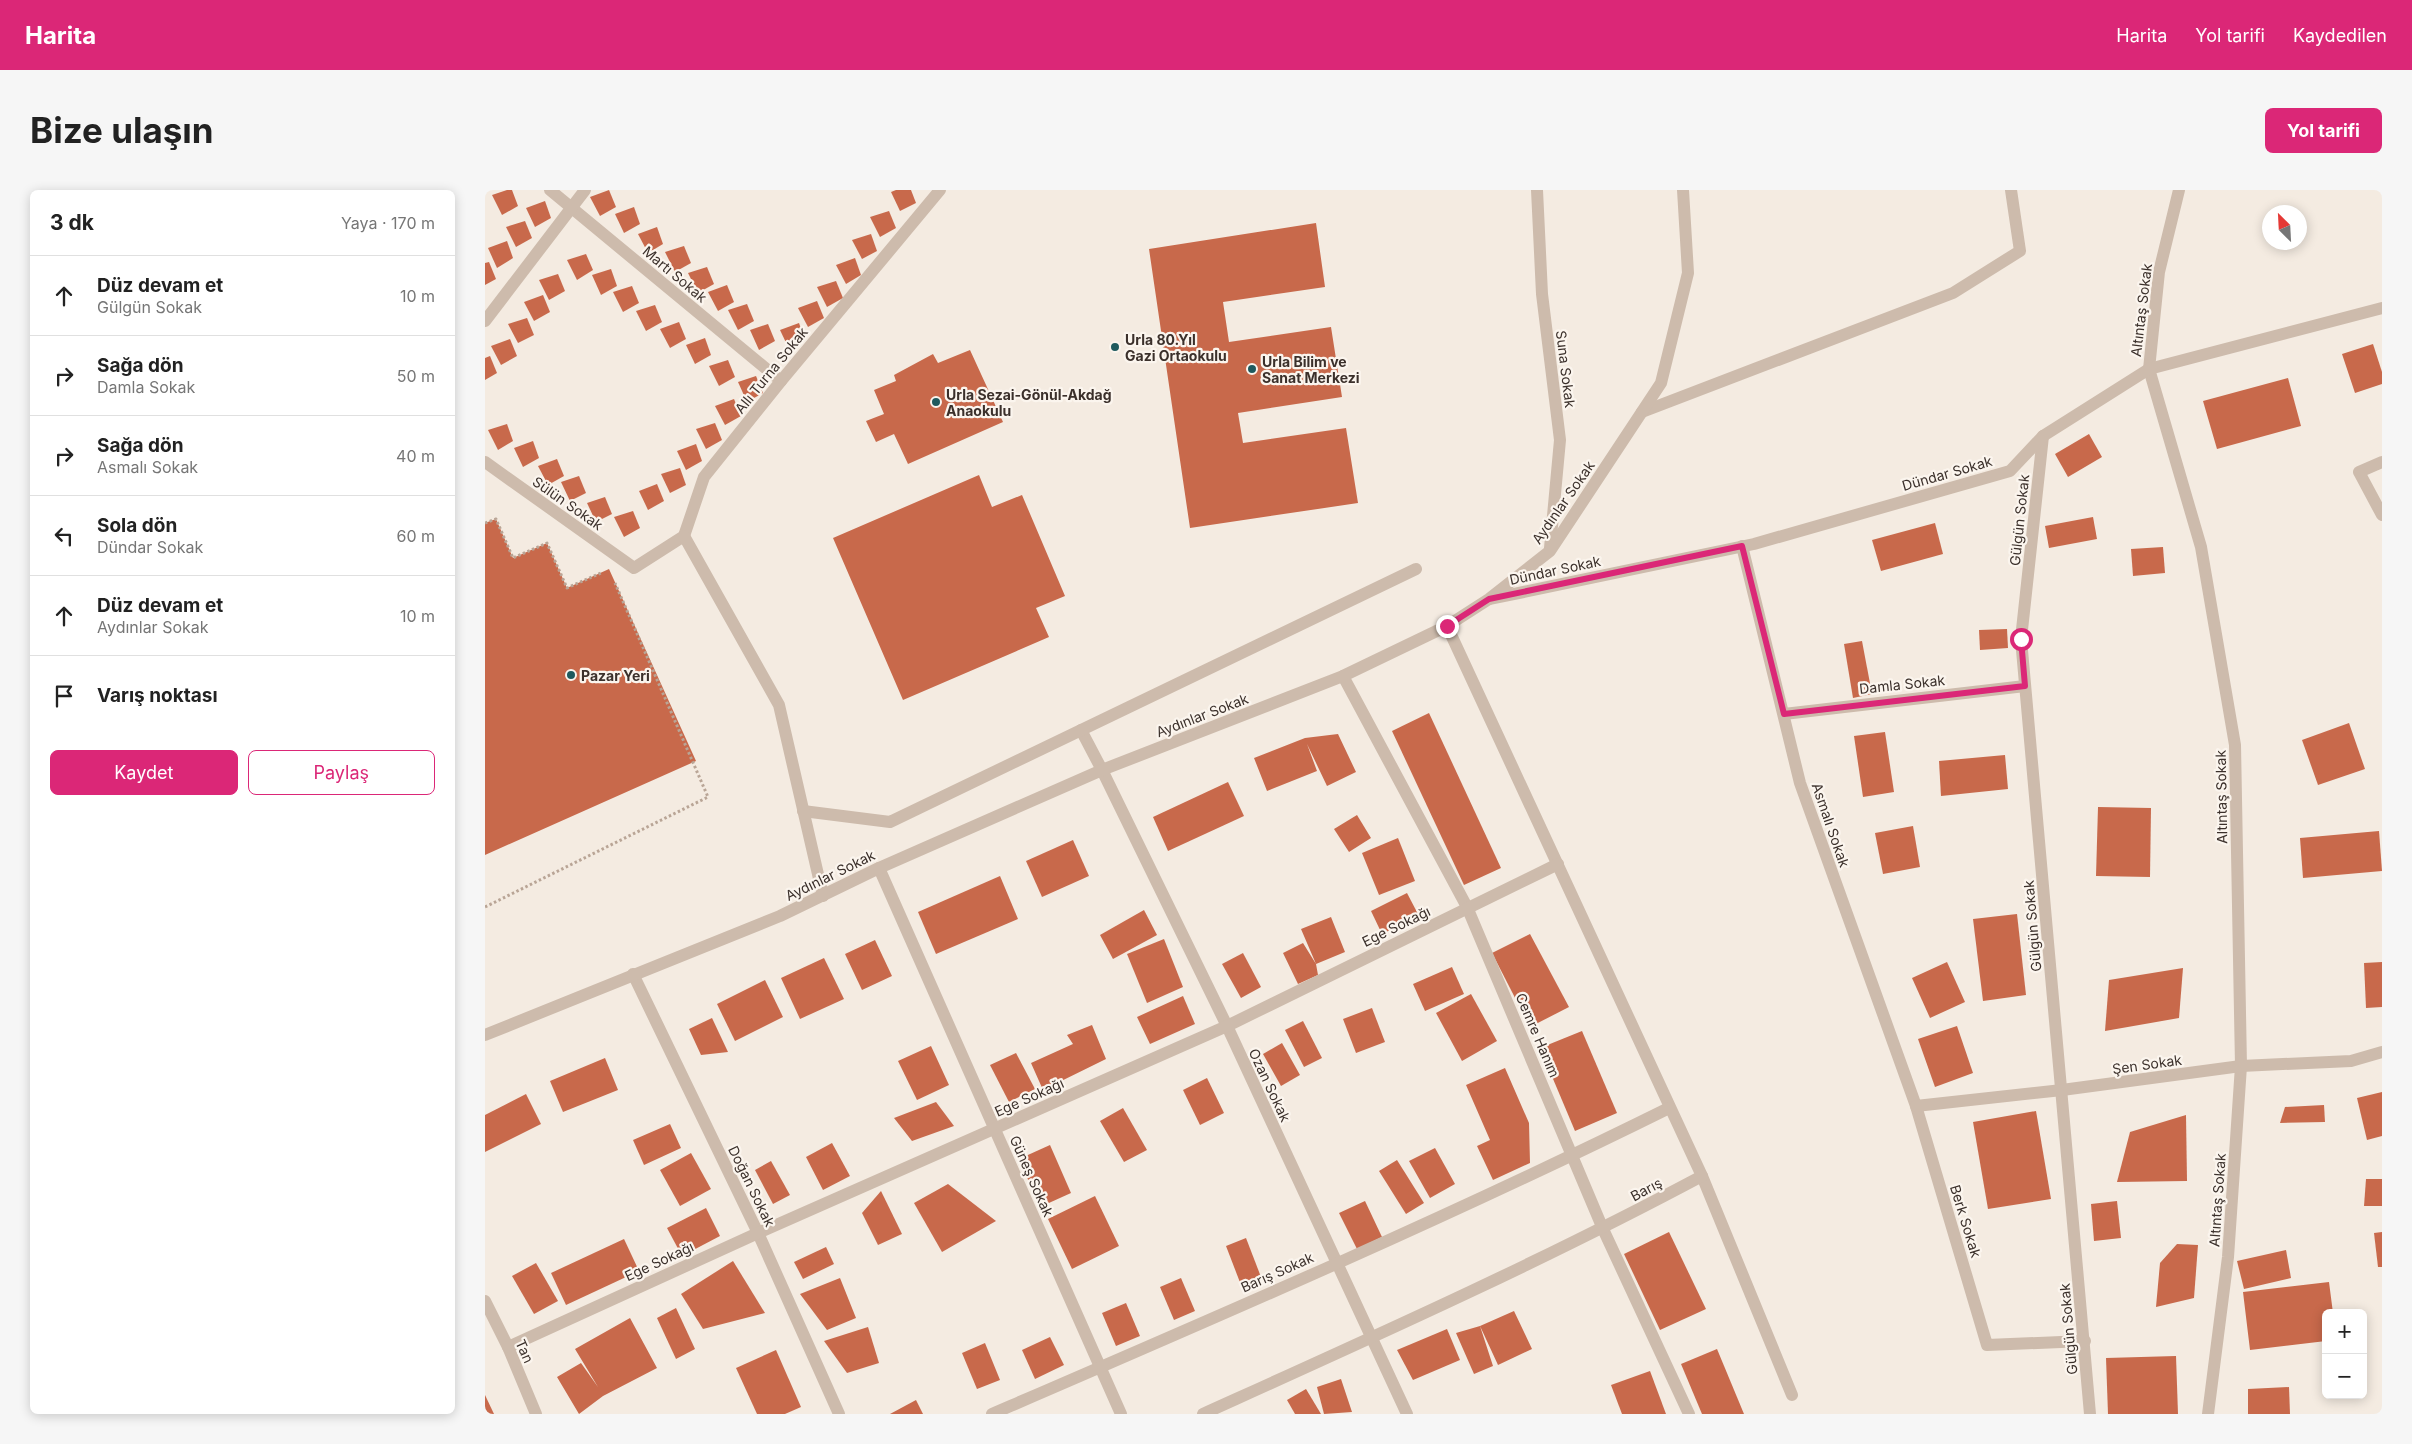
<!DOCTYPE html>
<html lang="tr">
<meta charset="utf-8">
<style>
:root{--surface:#fff;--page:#f6f6f6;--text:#222;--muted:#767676;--line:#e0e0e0;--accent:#db2777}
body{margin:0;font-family:Inter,sans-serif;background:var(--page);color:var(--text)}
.controls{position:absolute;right:15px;bottom:15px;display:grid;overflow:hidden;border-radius:8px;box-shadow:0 2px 12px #0003}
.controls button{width:45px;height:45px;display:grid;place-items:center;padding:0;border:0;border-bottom:1px solid var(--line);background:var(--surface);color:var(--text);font:25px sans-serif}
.compass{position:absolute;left:1777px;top:15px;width:45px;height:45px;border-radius:50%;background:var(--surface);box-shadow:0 2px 12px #0003;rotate:336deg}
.stop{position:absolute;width:15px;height:15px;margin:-11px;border:4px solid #db2777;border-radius:50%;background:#fff}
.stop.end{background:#db2777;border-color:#fff;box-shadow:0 1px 5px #0008}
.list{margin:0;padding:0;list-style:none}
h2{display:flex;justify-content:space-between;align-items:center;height:65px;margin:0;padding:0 20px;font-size:21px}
h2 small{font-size:16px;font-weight:400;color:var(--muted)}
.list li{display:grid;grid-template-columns:32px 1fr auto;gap:15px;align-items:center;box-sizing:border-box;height:80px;padding:0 20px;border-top:1px solid var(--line)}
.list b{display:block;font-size:19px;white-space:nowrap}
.list p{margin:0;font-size:16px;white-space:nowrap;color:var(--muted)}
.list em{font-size:16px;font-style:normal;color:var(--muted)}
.actions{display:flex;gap:10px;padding:15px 20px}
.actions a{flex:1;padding:11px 0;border:1px solid var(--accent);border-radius:8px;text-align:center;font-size:18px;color:var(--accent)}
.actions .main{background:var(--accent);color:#fff}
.icon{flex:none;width:28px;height:28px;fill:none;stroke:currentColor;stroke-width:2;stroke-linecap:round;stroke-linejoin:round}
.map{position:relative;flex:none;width:1897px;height:1224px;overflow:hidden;border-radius:8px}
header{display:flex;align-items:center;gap:30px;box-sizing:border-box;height:70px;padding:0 25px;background:var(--accent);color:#fff}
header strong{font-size:24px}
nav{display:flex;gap:28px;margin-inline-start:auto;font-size:18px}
.intro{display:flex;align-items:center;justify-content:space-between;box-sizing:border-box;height:120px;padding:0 30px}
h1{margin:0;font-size:35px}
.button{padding:12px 22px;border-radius:8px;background:var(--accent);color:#fff;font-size:18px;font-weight:700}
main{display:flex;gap:30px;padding:0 30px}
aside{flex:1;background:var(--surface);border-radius:8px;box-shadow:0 2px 12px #0003}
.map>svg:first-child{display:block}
</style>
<header>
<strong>Harita</strong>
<nav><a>Harita</a><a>Yol tarifi</a><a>Kaydedilen</a></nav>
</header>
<div class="intro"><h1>Bize ulaşın</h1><a class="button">Yol tarifi</a></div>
<main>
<aside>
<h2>3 dk<small>Yaya · 170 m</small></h2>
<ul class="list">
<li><svg class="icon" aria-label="ahead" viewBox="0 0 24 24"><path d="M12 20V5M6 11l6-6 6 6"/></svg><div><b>Düz devam et</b><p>Gülgün Sokak</p></div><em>10 m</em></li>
<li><svg class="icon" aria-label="right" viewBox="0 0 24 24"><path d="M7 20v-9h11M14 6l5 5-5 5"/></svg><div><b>Sağa dön</b><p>Damla Sokak</p></div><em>50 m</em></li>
<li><svg class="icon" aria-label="right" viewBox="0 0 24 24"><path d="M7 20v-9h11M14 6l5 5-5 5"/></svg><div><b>Sağa dön</b><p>Asmalı Sokak</p></div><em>40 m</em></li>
<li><svg class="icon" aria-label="left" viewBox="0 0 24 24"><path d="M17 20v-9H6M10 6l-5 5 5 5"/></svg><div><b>Sola dön</b><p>Dündar Sokak</p></div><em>60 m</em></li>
<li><svg class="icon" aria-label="ahead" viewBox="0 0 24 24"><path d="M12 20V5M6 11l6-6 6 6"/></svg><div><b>Düz devam et</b><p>Aydınlar Sokak</p></div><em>10 m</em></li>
<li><svg class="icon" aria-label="arrive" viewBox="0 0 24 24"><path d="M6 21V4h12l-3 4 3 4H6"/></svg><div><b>Varış noktası</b></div></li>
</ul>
<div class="actions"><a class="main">Kaydet</a><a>Paylaş</a></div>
</aside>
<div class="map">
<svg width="1897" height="1224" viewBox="0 0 1897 1224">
<rect width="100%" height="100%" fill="#f4ebe1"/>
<g fill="#c8694b">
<polygon points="22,0 27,0 33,16 17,25 7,5"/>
<polygon points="124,0 131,17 115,26 105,7"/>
<polygon points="411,0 426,0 431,13 415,21 406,2"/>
<polygon points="60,11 66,28 50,37 41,18"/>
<polygon points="149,17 155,34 139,43 130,24"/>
<polygon points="404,21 411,38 395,47 385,27"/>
<polygon points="40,31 47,48 31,57 21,37"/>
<polygon points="831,33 840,97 738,112 744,152 846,137 857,207 753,223 758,253 861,238 873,313 705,338 664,59"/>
<polygon points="172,37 178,54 163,63 153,44"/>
<polygon points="386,44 392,61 377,69 367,50"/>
<polygon points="22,51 28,68 12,78 3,58"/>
<polygon points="199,56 206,73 190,82 180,62"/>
<polygon points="101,64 108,80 92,90 82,70"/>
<polygon points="370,68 376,85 361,94 351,75"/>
<polygon points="4,72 11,89 0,95 0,73"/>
<polygon points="222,77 229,94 213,103 203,83"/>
<polygon points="126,79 132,96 116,105 107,85"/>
<polygon points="73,84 80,101 64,110 54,90"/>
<polygon points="351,91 358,108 342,117 332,97"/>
<polygon points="242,95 249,112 233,121 223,102"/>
<polygon points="147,96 154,113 138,122 128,102"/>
<polygon points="58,105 65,122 49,131 39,112"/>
<polygon points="332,111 339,128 323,137 313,118"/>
<polygon points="262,114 269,131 253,140 243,120"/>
<polygon points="170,115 177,132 161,141 151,121"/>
<polygon points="42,128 49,145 33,153 23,134"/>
<polygon points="194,132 201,149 185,158 175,139"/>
<polygon points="314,133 320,150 304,159 295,140"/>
<polygon points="283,134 290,151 274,160 265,140"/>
<polygon points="220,148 226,165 210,174 201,155"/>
<polygon points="25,149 32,166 16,175 6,156"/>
<polygon points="1888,154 1897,182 1897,194 1870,203 1857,164"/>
<polygon points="485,160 518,232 423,274 409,244 391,252 381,231 399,224 389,200 411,191 409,185 448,164 453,173"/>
<polygon points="5,166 12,183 0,190 0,168"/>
<polygon points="243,170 250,187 234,196 224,176"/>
<polygon points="271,186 278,203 262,212 253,192"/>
<polygon points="1803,188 1816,236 1732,259 1718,211"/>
<polygon points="249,209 256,226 240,235 230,216"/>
<polygon points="230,233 237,250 221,259 211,239"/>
<polygon points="22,234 28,251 13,260 3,240"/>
<polygon points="1604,244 1617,267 1583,287 1570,264"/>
<polygon points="48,251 54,268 38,277 29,258"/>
<polygon points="211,254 217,271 201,280 192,261"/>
<polygon points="72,269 79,286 63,295 53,276"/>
<polygon points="195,278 201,295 185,303 176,284"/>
<polygon points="494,285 507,317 537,305 580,406 551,418 564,447 418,510 348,348"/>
<polygon points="94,286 101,303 85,311 76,292"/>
<polygon points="172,294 179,311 163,320 154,301"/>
<polygon points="120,307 127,324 111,332 102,313"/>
<polygon points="148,321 155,338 139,347 129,327"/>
<polygon points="1608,327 1612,349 1564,358 1560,336"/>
<polygon points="11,329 28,368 62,353 82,398 124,379 211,571 0,665 0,333"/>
<polygon points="1450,333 1458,364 1396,381 1387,350"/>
<polygon points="1678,357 1680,383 1648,386 1646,359"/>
<polygon points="1522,439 1523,458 1495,460 1494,440"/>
<polygon points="1377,451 1387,504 1368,508 1359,454"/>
<polygon points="944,523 1016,678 979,695 907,541"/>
<polygon points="1864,533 1880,579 1833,595 1817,550"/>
<polygon points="1400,542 1409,602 1378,607 1369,546"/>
<polygon points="853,544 871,582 842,596 822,554 832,581 782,601 769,568 820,548"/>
<polygon points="1520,565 1523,599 1456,606 1454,571"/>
<polygon points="743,592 759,626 683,661 668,627"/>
<polygon points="1613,617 1666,618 1665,687 1611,686"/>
<polygon points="872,625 886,648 864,662 849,639"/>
<polygon points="1428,636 1435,677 1398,684 1390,643"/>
<polygon points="1894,641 1897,681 1818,688 1815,648"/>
<polygon points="913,648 930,691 894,705 877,663"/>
<polygon points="588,650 604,686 557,707 541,671"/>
<polygon points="515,686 533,729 451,764 433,722"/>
<polygon points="922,703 934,726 897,744 886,721"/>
<polygon points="659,720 672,745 628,769 615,745"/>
<polygon points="1532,724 1541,805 1498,811 1488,729"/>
<polygon points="846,727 860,762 831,774 833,785 813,794 798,763 818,753 831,774 816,739"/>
<polygon points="1045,744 1084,817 1045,837 1007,763"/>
<polygon points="679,749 698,797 662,813 642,764"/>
<polygon points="390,750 407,786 377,800 360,764"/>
<polygon points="758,763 776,797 756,808 737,774"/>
<polygon points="339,768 359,809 315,829 296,788"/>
<polygon points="1462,772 1480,812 1445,828 1427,788"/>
<polygon points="1897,772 1897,817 1881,818 1879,773"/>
<polygon points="967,777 979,804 940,821 928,794"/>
<polygon points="1698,778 1694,828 1620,841 1624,790"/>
<polygon points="280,790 298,827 250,851 232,814"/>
<polygon points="986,804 1012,851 977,871 951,823"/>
<polygon points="698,806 710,834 665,854 652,827"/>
<polygon points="887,818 900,852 871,863 858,829"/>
<polygon points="227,828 243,862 216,865 204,839"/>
<polygon points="818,831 837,868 819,877 800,840"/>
<polygon points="607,835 621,869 558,900 546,873 588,854 582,845"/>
<polygon points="1472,836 1488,883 1450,897 1433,849"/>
<polygon points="1097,841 1132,923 1090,941 1055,858"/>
<polygon points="797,853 815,885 796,896 778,864"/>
<polygon points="446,856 464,895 432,910 413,871"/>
<polygon points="531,863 550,899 524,912 505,875"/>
<polygon points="120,868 133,900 78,922 65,891"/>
<polygon points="1020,878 1044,933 1045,973 1008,990 992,956 1005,950 981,895"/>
<polygon points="722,888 739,923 715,935 698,900"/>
<polygon points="1897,902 1897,946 1882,950 1872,908"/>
<polygon points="41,904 56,934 0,962 0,925"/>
<polygon points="451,912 469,936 427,951 409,928"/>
<polygon points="1839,915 1840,932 1795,933 1800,917"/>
<polygon points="638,918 662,960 639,972 615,931"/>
<polygon points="1551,921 1566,1009 1503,1019 1488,932"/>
<polygon points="1701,925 1702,991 1632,992 1645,942"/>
<polygon points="185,934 196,958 159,975 148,950"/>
<polygon points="347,953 365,986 338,1000 321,967"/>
<polygon points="565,955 586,1003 555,1017 534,969"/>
<polygon points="950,958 970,994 945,1008 924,971"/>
<polygon points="206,963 226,999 195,1016 175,980"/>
<polygon points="912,970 939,1013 921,1024 894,981"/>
<polygon points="286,971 305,1005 288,1014 270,980"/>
<polygon points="1881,989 1897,989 1897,1016 1879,1016"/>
<polygon points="463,994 511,1031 457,1062 429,1013"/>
<polygon points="396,1001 417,1044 393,1055 377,1023"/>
<polygon points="610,1006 634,1056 587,1079 563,1029"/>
<polygon points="880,1011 897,1047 872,1059 854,1023"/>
<polygon points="1632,1011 1636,1048 1609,1051 1606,1014"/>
<polygon points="221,1018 235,1046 197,1066 182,1038"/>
<polygon points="1184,1042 1221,1119 1175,1140 1139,1064"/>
<polygon points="1897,1042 1897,1077 1893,1077 1889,1043"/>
<polygon points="761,1048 776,1087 756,1095 741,1056"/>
<polygon points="139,1049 154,1081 81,1115 66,1083"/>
<polygon points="1692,1054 1713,1055 1709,1108 1671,1117 1675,1073"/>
<polygon points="341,1057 349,1074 318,1089 309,1072"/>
<polygon points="1801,1060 1806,1088 1759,1099 1752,1071"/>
<polygon points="248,1071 280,1123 218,1139 196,1104"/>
<polygon points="51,1073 73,1111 49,1124 27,1086"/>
<polygon points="355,1088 371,1128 342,1140 315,1104"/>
<polygon points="696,1088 710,1121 689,1130 675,1097"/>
<polygon points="1844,1092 1848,1123 1841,1123 1841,1151 1765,1160 1758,1102"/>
<polygon points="641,1113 655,1146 631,1156 617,1123"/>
<polygon points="191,1118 210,1159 191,1169 172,1128"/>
<polygon points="1029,1121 1047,1159 1013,1175 995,1136 1008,1176 989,1184 971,1143 995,1136"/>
<polygon points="145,1128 172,1178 118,1206 94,1224 72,1187 96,1173 113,1197 90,1159"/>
<polygon points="383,1137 394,1173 362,1183 339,1151"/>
<polygon points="962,1139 975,1170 928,1190 912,1160"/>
<polygon points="565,1147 579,1175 550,1189 537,1160"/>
<polygon points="500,1153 515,1190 492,1199 477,1163"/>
<polygon points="1232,1159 1259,1224 1217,1224 1196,1174"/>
<polygon points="291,1160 316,1217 300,1224 272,1224 251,1178"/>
<polygon points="1691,1166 1693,1224 1623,1224 1621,1168"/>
<polygon points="1165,1181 1181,1224 1137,1224 1126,1195"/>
<polygon points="856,1189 867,1222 839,1224 832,1197"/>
<polygon points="1804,1197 1805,1224 1763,1224 1763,1199"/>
<polygon points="821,1199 836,1224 810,1224 802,1210"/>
<polygon points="0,1205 9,1224 0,1224"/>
<polygon points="431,1210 438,1224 405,1224"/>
</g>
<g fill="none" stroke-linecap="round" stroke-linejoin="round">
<g stroke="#b9a596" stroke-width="3" stroke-dasharray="2.5 2.5" stroke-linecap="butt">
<polyline points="0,333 11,329 28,368 62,353 82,398 116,383"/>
<polyline points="0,717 223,607 130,393"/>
</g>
<g stroke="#cdbbac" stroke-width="12">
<polyline points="596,540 617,580"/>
<polyline points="318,621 405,632 931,379"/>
</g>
<g stroke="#cdbbac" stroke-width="12">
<polyline points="65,0 296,191"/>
<polyline points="1052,0 1057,104 1075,250 1065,358"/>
<polyline points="1694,0 1674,82 1664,179 1716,357 1750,555 1756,876 1743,1067 1723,1224"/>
<polyline points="0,131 100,0"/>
<polyline points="1157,222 1468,103 1535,61 1526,0"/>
<polyline points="1558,246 1536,449 1605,1224"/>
<polyline points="0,272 149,378 199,346 219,287 296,191 455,0"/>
<polyline points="1897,272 1874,282 1897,325"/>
<polyline points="199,346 294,515 338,706"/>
<polyline points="1257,356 1315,593 1431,916 1502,1155 1600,1151"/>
<polyline points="1005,409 1269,354 1525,281 1558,246 1664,179 1897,118"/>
<polyline points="962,436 1217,986 1307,1205"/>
<polyline points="858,486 982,717 1118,1039 1204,1224"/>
<polyline points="1299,524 1540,496"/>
<polyline points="617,580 742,836 922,1224"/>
<polyline points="394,678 636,1224"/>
<polyline points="148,784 273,1043 354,1224"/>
<polyline points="0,845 295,726 394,678 617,580 858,486 962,436 1004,409 1065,361 1176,193 1203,83 1198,0"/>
<polyline points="1431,916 1577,900 1756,876 1866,871 1897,862"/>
<polyline points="0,1111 23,1157 51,1224"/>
<polyline points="23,1157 273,1043 742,836 1073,674"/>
<path d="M 507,1224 C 734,1126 962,1028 1184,918"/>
<path d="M 718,1224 C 886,1148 1054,1073 1217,986"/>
</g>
</g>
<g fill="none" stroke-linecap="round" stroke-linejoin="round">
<polyline stroke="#db2777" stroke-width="6" points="962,436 1004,409 1257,356 1299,524 1540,496 1536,449"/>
</g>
<g fill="#1f5a5e" stroke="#fbf5ee" stroke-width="2">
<circle cx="630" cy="157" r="5"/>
<circle cx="767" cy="179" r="5"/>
<circle cx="451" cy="212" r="5"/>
<circle cx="86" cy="485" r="5"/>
</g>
<g text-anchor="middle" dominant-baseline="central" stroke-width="4.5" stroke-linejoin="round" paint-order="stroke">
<g font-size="14" fill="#3b302b" stroke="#fbf5ee">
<text transform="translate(190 84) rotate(40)">Martı Sokak</text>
<text transform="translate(1656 120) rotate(-83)">Altıntaş Sokak</text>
<text transform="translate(1081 179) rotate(83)">Suna Sokak</text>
<text transform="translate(286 180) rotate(-51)">Allı Turna Sokak</text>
<text transform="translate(1462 283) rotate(-16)">Dündar Sokak</text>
<text transform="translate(1078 312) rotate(-55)">Aydınlar Sokak</text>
<text transform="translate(83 313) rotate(35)">Sülün Sokak</text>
<text transform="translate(1534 330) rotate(-84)">Gülgün Sokak</text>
<text transform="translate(1070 380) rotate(-12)">Dündar Sokak</text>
<text transform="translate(1417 494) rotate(-6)">Damla Sokak</text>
<text transform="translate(717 525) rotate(-21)">Aydınlar Sokak</text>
<text transform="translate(1736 607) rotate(-91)">Altıntaş Sokak</text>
<text transform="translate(1346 635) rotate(71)">Asmalı Sokak</text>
<text transform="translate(345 685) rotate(-26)">Aydınlar Sokak</text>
<text transform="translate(911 736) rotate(-26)">Ege Sokağı</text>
<text transform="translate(1547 736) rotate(-95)">Gülgün Sokak</text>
<text transform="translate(1053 845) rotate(67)">Cemre Hanım</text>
<text transform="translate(1662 874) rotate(-8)">Şen Sokak</text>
<text transform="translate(785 895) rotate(65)">Ozan Sokak</text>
<text transform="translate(544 907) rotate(-24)">Ege Sokağı</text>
<text transform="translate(547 986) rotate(66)">Güneş Sokak</text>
<text transform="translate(267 996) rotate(64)">Doğan Sokak</text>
<text transform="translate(1161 999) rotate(-28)">Barış</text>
<text transform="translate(1732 1010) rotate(-86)">Altıntaş Sokak</text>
<text transform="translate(1481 1031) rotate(73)">Berk Sokak</text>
<text transform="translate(174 1071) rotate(-25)">Ege Sokağı</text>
<text transform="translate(792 1082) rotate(-24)">Barış Sokak</text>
<text transform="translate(1583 1139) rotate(-95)">Gülgün Sokak</text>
<text transform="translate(40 1161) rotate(66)">Tan</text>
</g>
<g font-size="14" font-weight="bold" fill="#3b302b" stroke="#fbf5ee" text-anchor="start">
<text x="640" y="149">Urla 80.Yıl<tspan x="640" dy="16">Gazi Ortaokulu</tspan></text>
<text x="777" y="171">Urla Bilim ve<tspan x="777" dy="16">Sanat Merkezi</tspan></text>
<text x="461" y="204">Urla Sezai-Gönül-Akdağ<tspan x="461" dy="16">Anaokulu</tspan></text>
<text x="96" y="485">Pazar Yeri</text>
</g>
</g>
</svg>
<div class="controls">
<button>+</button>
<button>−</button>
</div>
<svg class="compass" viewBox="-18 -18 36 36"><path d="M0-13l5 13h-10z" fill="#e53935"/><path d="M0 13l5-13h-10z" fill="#767676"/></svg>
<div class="stop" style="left:1536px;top:449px"></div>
<div class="stop end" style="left:962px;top:436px"></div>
</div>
</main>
